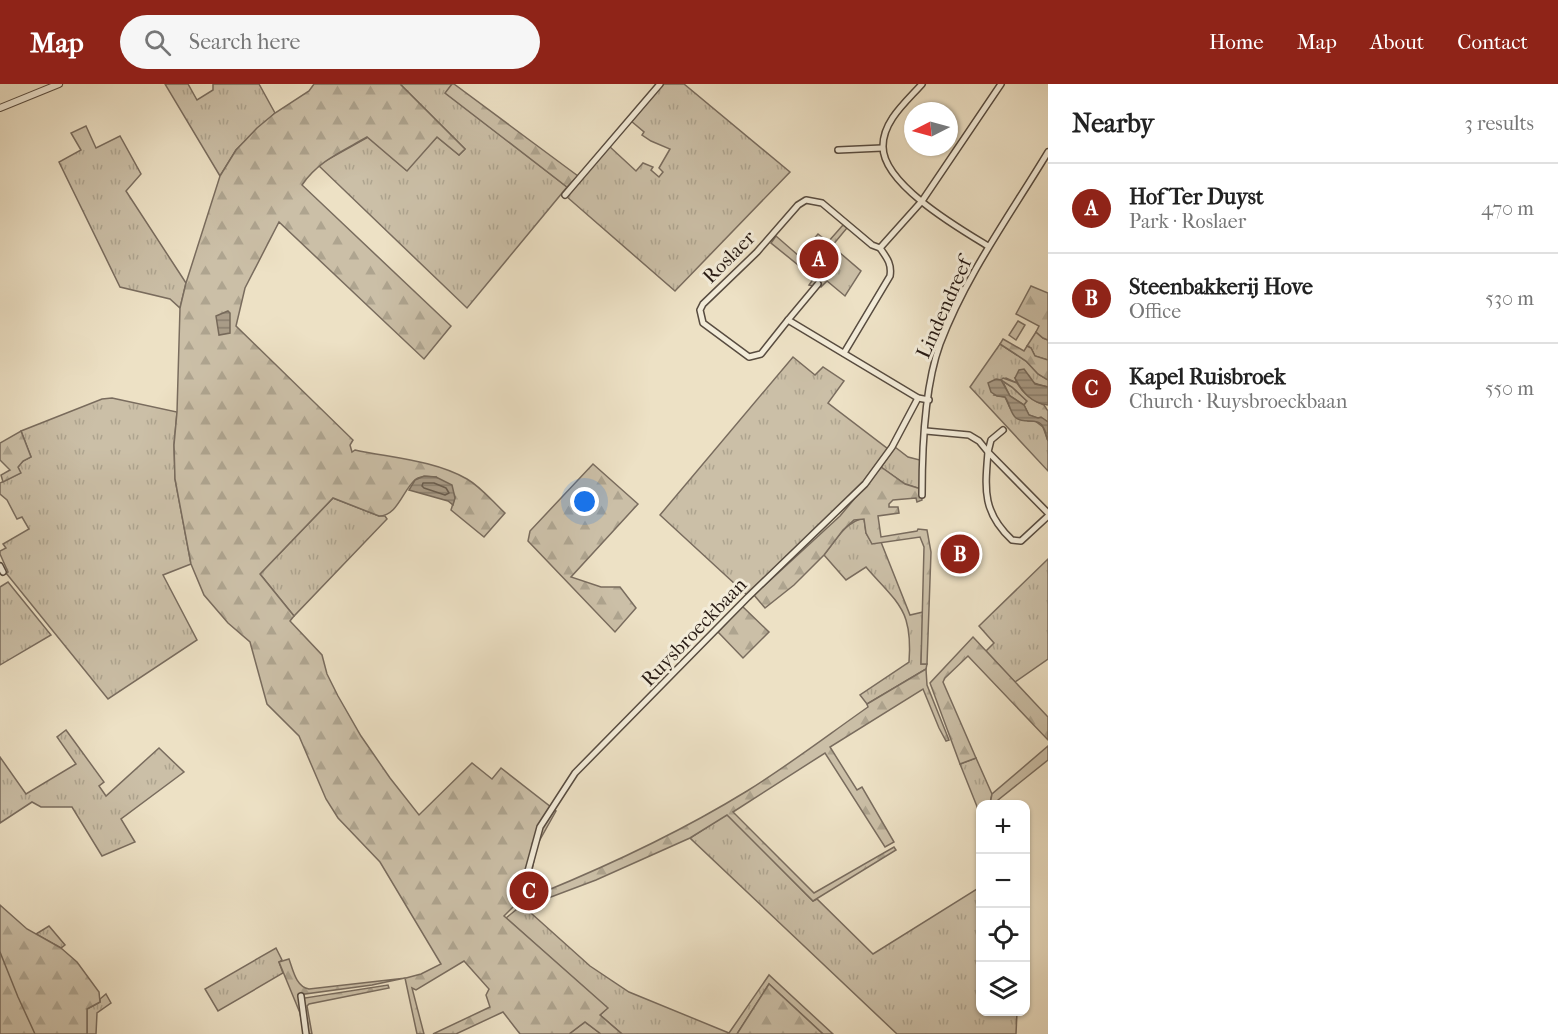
<!DOCTYPE html>
<meta charset="utf-8">
<style>
:root{--surface:#fff;--page:#f6f6f6;--text:#222;--muted:#767676;--line:#e0e0e0;--accent:#8f2418}
body{margin:0;font-family:"IM FELL French Canon",serif;background:var(--page);color:var(--text)}
.controls{position:absolute;right:18px;bottom:18px;display:grid;overflow:hidden;border-radius:12px;box-shadow:0 2px 4px #0004}
.controls button{width:54px;height:54px;display:grid;place-items:center;padding:0;border:0;border-bottom:2px solid var(--line);background:var(--surface);color:var(--text);font:30px sans-serif}
.compass{position:absolute;left:904px;top:18px;width:54px;height:54px;border-radius:50%;background:var(--surface);box-shadow:0 2px 4px #0004;rotate:264deg}
.you{position:absolute;left:585px;top:418px;width:21px;height:21px;margin:-15px;border:4px solid #fff;border-radius:50%;background:#1a73e8;box-shadow:0 0 0 9px #1a73e833}
.badge{display:grid;place-items:center;width:39px;height:39px;border-radius:50%;background:var(--accent);color:#fff;font-size:20px;font-weight:700}
.pin{position:absolute;translate:-50% -50%;border:3px solid #fff;box-shadow:0 2px 6px #0006}
.list{margin:0;padding:0;list-style:none}
h2{display:flex;justify-content:space-between;align-items:center;height:78px;margin:0;padding:0 24px;font-size:26px}
h2 small{font-size:20px;font-weight:400;color:var(--muted)}
.list li{display:grid;grid-template-columns:39px 1fr auto;gap:18px;align-items:center;box-sizing:border-box;height:90px;padding:0 24px;border-top:2px solid var(--line)}
.list b{display:block;font-size:22px;white-space:nowrap}
.list p{margin:0;font-size:20px;white-space:nowrap;color:var(--muted)}
.list em{font-size:20px;font-style:normal;color:var(--muted)}
.icon{flex:none;width:33px;height:33px;fill:none;stroke:currentColor;stroke-width:2;stroke-linecap:round;stroke-linejoin:round}
.map{position:relative;flex:none;width:1048px;height:950px;overflow:hidden}
header{display:flex;align-items:center;gap:36px;box-sizing:border-box;height:84px;padding:0 30px;background:var(--accent);color:#fff}
header strong{font-size:28px}
nav{display:flex;gap:33px;margin-inline-start:auto;font-size:21px}
.search{width:420px;height:54px;background:var(--page);display:flex;align-items:center;gap:15px;box-sizing:border-box;padding:0 21px;border-radius:33px;color:var(--muted);font-size:22px}
main{display:flex}
aside{flex:1;background:var(--surface)}
.map>svg:first-child{display:block}
</style>
<header>
<strong>Map</strong>
<div class="search"><svg class="icon" aria-label="search" viewBox="0 0 24 24"><circle cx="10" cy="10" r="6"/><path d="M15 15l6 6"/></svg>Search here</div>
<nav><a>Home</a><a>Map</a><a>About</a><a>Contact</a></nav>
</header>
<main>
<div class="map">
<svg width="1048" height="950" viewBox="0 0 1048 950">
<defs>
<pattern id="grass-tufts" width="24" height="20" patternUnits="userSpaceOnUse" patternTransform="scale(1.5)"><rect width="24" height="20" fill="#cbbfa7"/><path d="M3 7l-1-3M5 7V3M7 7l1-3M15 17l-1-3M17 17v-4M19 17l1-3" fill="none" stroke="#aea48f"/></pattern>
<pattern id="forest-firs" width="22" height="20" patternUnits="userSpaceOnUse" patternTransform="scale(1.5)"><rect width="22" height="20" fill="#cbbfa7"/><path d="M5 1l3.5 6h-7zM16 11l3.5 6h-7z" fill="#aea48f"/></pattern>
<pattern id="water-rules" width="6" height="5" patternUnits="userSpaceOnUse" patternTransform="scale(1.5)"><rect width="6" height="5" fill="#aa9d89"/><path d="M0 2.5h6" fill="none" stroke="#8a7f6f"/></pattern>
</defs>
<rect width="100%" height="100%" fill="#ede1c5"/>
<filter id="stains"><feTurbulence type="fractalNoise" baseFrequency=".00333" numOctaves="4"/><feColorMatrix values="0 0 0 0 .2 0 0 0 0 .09 0 0 0 0 .02 0 0 0 .5 -.17"/></filter>
<radialGradient id="worn" r=".72"><stop offset=".6" stop-color="#630" stop-opacity="0"/><stop offset="1" stop-color="#630" stop-opacity=".3"/></radialGradient>
<g fill="url(#grass-tufts)" stroke="#796c5e" stroke-width="1.5">
<polygon points="165,0 188,0 197,16 213,6 213,0 259,0 275,29 236,66 220,92"/>
<polygon points="400,0 452,0 446,9 567,103 467,224 318,81 368,53 406,86 437,53 459,71 465,65"/>
<polygon points="662,0 684,0 790,88 675,207 567,113 609,62 636,87 643,79 653,83 651,86 659,93 663,88 659,84 670,65 651,57 642,51 644,48 631,37"/>
<polygon points="86,42 96,64 120,52 141,90 126,107 186,199 180,224 170,215 120,203 59,78 81,66 71,49"/>
<polygon points="843,141 847,144 832,162 861,187 845,212 827,197 821,203 817,200 813,202 809,201 814,194 771,159 776,152 799,172 818,150 828,158"/>
<polygon points="1036,248 1043,254 1048,256 1048,276 1035,272 1031,264 1027,262"/>
<path d="M 1000,260 L 1026,277 L 1038,290 L 1048,296 L 1048,303 C 1036,300 1027,296 1015,294 L 1017,299 L 1006,294 L 1001,296 L 1012,303 L 1027,317 L 1024,321 L 1010,312 L 1004,300 L 994,311 L 1005,313 L 1010,324 L 1028,337 L 1035,337 L 1043,343 L 1048,357 L 1048,387 L 970,303 Z"/>
<polygon points="793,273 815,291 823,283 844,297 828,319 888,365 859,403 748,512 660,431"/>
<polygon points="112,314 177,328 174,361 175,395 191,480 163,491 197,556 108,615 6,489 8,488 0,470 0,467 6,464 3,460 29,445 22,433 17,435 7,416 0,410 0,399 20,389 18,383 23,377 31,373 21,347 102,315"/>
<polygon points="895,363 908,373 920,376 921,405 905,400 881,383"/>
<polygon points="333,414 379,432 385,432 387,435 294,532 260,490"/>
<path d="M 864,434 L 866,449 L 872,459 L 881,458 L 910,531 L 923,528 L 921,580 L 927,580 L 926,585 L 867,620 L 860,611 L 909,578 C 910,565 910,549 906,536 C 900,516 879,499 866,483 L 846,496 L 824,471 C 835,457 845,438 864,434 Z"/>
<polygon points="1048,475 1048,575 1015,598 986,567 994,559 979,542"/>
<polygon points="8,498 51,551 0,581 0,503"/>
<polygon points="66,646 104,698 99,702 106,712 159,664 184,688 121,735 135,758 102,772 72,723 41,723 32,718 0,739 0,673 26,710 76,680 57,653"/>
<polygon points="976,674 992,710 990,720 981,720 980,730 960,680"/>
<polygon points="727,730 813,817 817,815 873,870 980,803 981,928 1017,928 1016,950 897,950 690,754"/>
<polygon points="522,821 590,882 629,908 729,949 769,891 833,950 823,950 769,900 737,950 622,950 600,931 607,924 506,834"/>
<polygon points="49,842 65,861 61,864 36,850"/>
<polygon points="276,864 282,876 279,878 283,889 218,927 205,905"/>
<polygon points="106,910 111,919 97,929 96,950 87,950 87,925 100,918 100,915"/>
<polygon points="585,938 601,950 569,950"/>
</g>
<g fill="url(#forest-firs)" stroke="#796c5e" stroke-width="1.5">
<path d="M 314,0 L 400,0 L 465,65 L 459,71 L 437,53 L 407,87 L 367,53 C 343,67 318,77 302,101 L 451,242 L 424,275 L 279,138 L 245,204 L 236,242 L 353,356 L 350,361 L 352,368 L 355,366 C 392,374 433,376 467,395 C 481,403 493,418 505,429 L 484,453 L 451,426 L 455,413 L 436,393 C 429,393 422,391 416,395 C 403,405 398,432 379,432 L 333,414 L 260,490 L 294,532 L 290,537 L 322,571 L 327,590 L 338,612 L 361,652 L 390,694 L 419,731 L 472,679 L 492,695 L 501,684 L 556,727 L 537,761 L 531,791 L 526,790 L 518,818 L 504,832 L 608,924 L 600,931 L 622,950 L 601,950 L 585,938 L 569,950 L 520,950 L 503,928 L 456,950 L 433,950 L 490,923 L 486,911 L 489,905 L 464,877 L 416,906 L 412,904 L 424,950 L 417,950 L 405,894 L 372,901 L 298,911 L 299,915 L 388,901 L 389,904 L 309,920 L 307,922 L 312,950 L 304,950 L 300,929 L 279,878 L 289,875 C 293,886 296,903 309,905 L 406,894 L 421,890 L 441,880 L 380,778 L 338,734 L 326,715 L 299,652 L 267,620 L 250,558 L 228,539 L 204,511 L 191,480 L 175,395 L 174,361 L 177,328 L 180,224 L 186,199 L 220,92 L 236,66 L 257,44 L 275,29 L 309,7 Z"/>
<polygon points="452,0 454,0 578,92 567,103 445,9"/>
<polygon points="1031,202 1048,209 1048,256 1043,254 1036,248 1039,242 1016,230"/>
<polygon points="1003,255 1024,267 1027,262 1031,264 1035,272 1048,276 1048,296 1038,290 1026,277 1000,260"/>
<path d="M 1003,294 L 1017,299 C 1023,309 1034,317 1044,321 L 1048,327 L 1048,338 L 1029,331 L 1024,321 L 1027,317 L 1012,303 L 1001,296 Z"/>
<polygon points="21,347 31,373 23,377 18,383 21,389 3,398 1,391 10,386 0,376 0,359"/>
<polygon points="593,380 638,420 571,493 601,503 620,503 636,524 615,548 528,457 530,447"/>
<polygon points="881,383 905,400 921,405 922,416 917,418 916,414 893,416 889,420 889,423 898,423 899,429 878,432 881,453 917,447 918,445 927,446 931,468 927,580 921,580 924,463 920,453 872,460 866,449 864,435 854,436 843,446 824,471 794,501 765,524 754,511 840,432"/>
<polygon points="742,522 769,548 743,574 718,548"/>
<polygon points="973,553 1048,633 1048,656 968,572 945,594 943,598 976,674 960,680 930,599"/>
<path d="M 926,585 L 927,601 L 949,656 L 946,657 L 939,644 L 923,605 L 830,663 L 857,706 L 862,703 L 894,758 L 885,763 L 825,669 L 733,728 L 814,809 L 894,763 L 896,766 L 813,817 L 727,731 L 690,754 L 596,796 L 543,816 L 541,809 C 612,780 682,747 747,707 C 789,681 828,651 868,623 L 867,620 Z"/>
<polygon points="1048,662 1048,676 993,720 990,720 992,710"/>
<polygon points="0,821 27,845 61,864 77,878 99,908 100,918 87,925 87,950 0,950"/>
<polygon points="769,900 823,950 737,950"/>
</g>
<polygon fill="#cbbfa7" stroke="#796c5e" stroke-width="1.5" points="1018,237 1025,241 1016,256 1009,251"/>
<g fill="url(#water-rules)" stroke="#76695a" stroke-width="1.5">
<polygon points="228,227 230,229 230,249 219,251 216,232"/>
<path d="M 1024,285 L 1035,300 L 1048,303 L 1048,321 C 1031,319 1022,308 1015,294 L 1019,286 Z"/>
<path d="M 996,295 L 1001,296 L 1010,312 L 1024,321 L 1029,331 L 1038,334 L 1041,333 L 1048,338 L 1048,357 C 1046,353 1046,347 1043,343 C 1038,333 1025,340 1016,334 C 1010,329 1010,320 1005,313 L 997,312 L 991,308 L 988,299 Z"/>
<polygon points="424,392 436,393 452,401 455,414 453,421 448,417 409,406 415,396"/>
</g>
<g fill="none" stroke-linecap="round" stroke-linejoin="round">
<polygon stroke="#685c4e" stroke-width="1.5" points="423,399 434,399 446,404 449,409 445,411 424,404 422,402"/>
<polyline stroke="#76695a" stroke-width="1.5" points="0,868 18,913 35,950"/>
<defs>
<g id="minor">
<path d="M 922,0 C 906,18 883,37 883,62 C 882,100 960,145 988,162"/>
<polyline points="838,66 882,64"/>
<polyline points="565,111 660,0"/>
<polyline points="818,200 788,236 918,314 929,316"/>
<polyline points="788,236 761,270 749,273 703,239 700,226 703,220 757,168 798,121 806,116 822,119 872,161 880,164"/>
<path d="M 844,269 L 890,192 C 892,180 887,174 880,164 L 922,117 L 1001,0"/>
<polyline points="1003,346 991,356 988,368 1048,429"/>
<path d="M 926,347 L 969,351 L 979,357 L 988,368 C 985,405 982,428 1012,456 L 1021,457 L 1048,432"/>
<path d="M 922,411 C 922,367 925,301 940,260 C 966,191 1010,131 1048,68"/>
<polyline points="0,482 3,488"/>
<polyline points="519,820 540,743 575,689 748,513 865,400 892,363 918,314"/>
<polyline points="301,912 306,950"/>
</g>
<polyline id="tertiary" points="0,24 59,0"/>
</defs>
<use href="#minor" stroke="#584c40" stroke-width="8"/>
<use href="#tertiary" stroke="#584c40" stroke-width="8"/>
<use href="#minor" stroke="#f3ecd9" stroke-width="5"/>
<use href="#tertiary" stroke="#f3ecd9" stroke-width="6"/>
</g>
<g text-anchor="middle" dominant-baseline="central" stroke-width="6" stroke-linejoin="round" paint-order="stroke">
<g font-size="20" fill="#271a14" stroke="#f3ecd9">
<text transform="translate(729 173) rotate(-45)">Roslaer</text>
<text transform="translate(944 224) rotate(-66)">Lindendreef</text>
<text transform="translate(694 548) rotate(-46)">Ruysbroeckbaan</text>
</g>
</g>
<rect width="100%" height="100%" filter="url(#stains)"/>
<rect width="100%" height="100%" fill="url(#worn)"/>
</svg>
<div class="controls">
<button>+</button>
<button>−</button>
<button><svg class="icon" aria-label="locate" viewBox="0 0 24 24"><circle cx="12" cy="12" r="6"/><path d="M12 2v4M12 18v4M2 12h4M18 12h4"/></svg></button>
<button><svg class="icon" aria-label="layers" viewBox="0 0 24 24"><path d="M12 4l9 5-9 5-9-5zM3 14l9 5 9-5"/></svg></button>
</div>
<svg class="compass" viewBox="-18 -18 36 36"><path d="M0-13l5 13h-10z" fill="#e53935"/><path d="M0 13l5-13h-10z" fill="#767676"/></svg>
<div class="you"></div>
<div class="pin badge" style="left:819px;top:175px">A</div>
<div class="pin badge" style="left:960px;top:470px">B</div>
<div class="pin badge" style="left:529px;top:807px">C</div>
</div>
<aside>
<h2>Nearby<small>3 results</small></h2>
<ul class="list">
<li><span class="badge">A</span><div><b>Hof Ter Duyst</b><p>Park · Roslaer</p></div><em>470 m</em></li>
<li><span class="badge">B</span><div><b>Steenbakkerij Hove</b><p>Office</p></div><em>530 m</em></li>
<li><span class="badge">C</span><div><b>Kapel Ruisbroek</b><p>Church · Ruysbroeckbaan</p></div><em>550 m</em></li>
</ul>
</aside>
</main>
